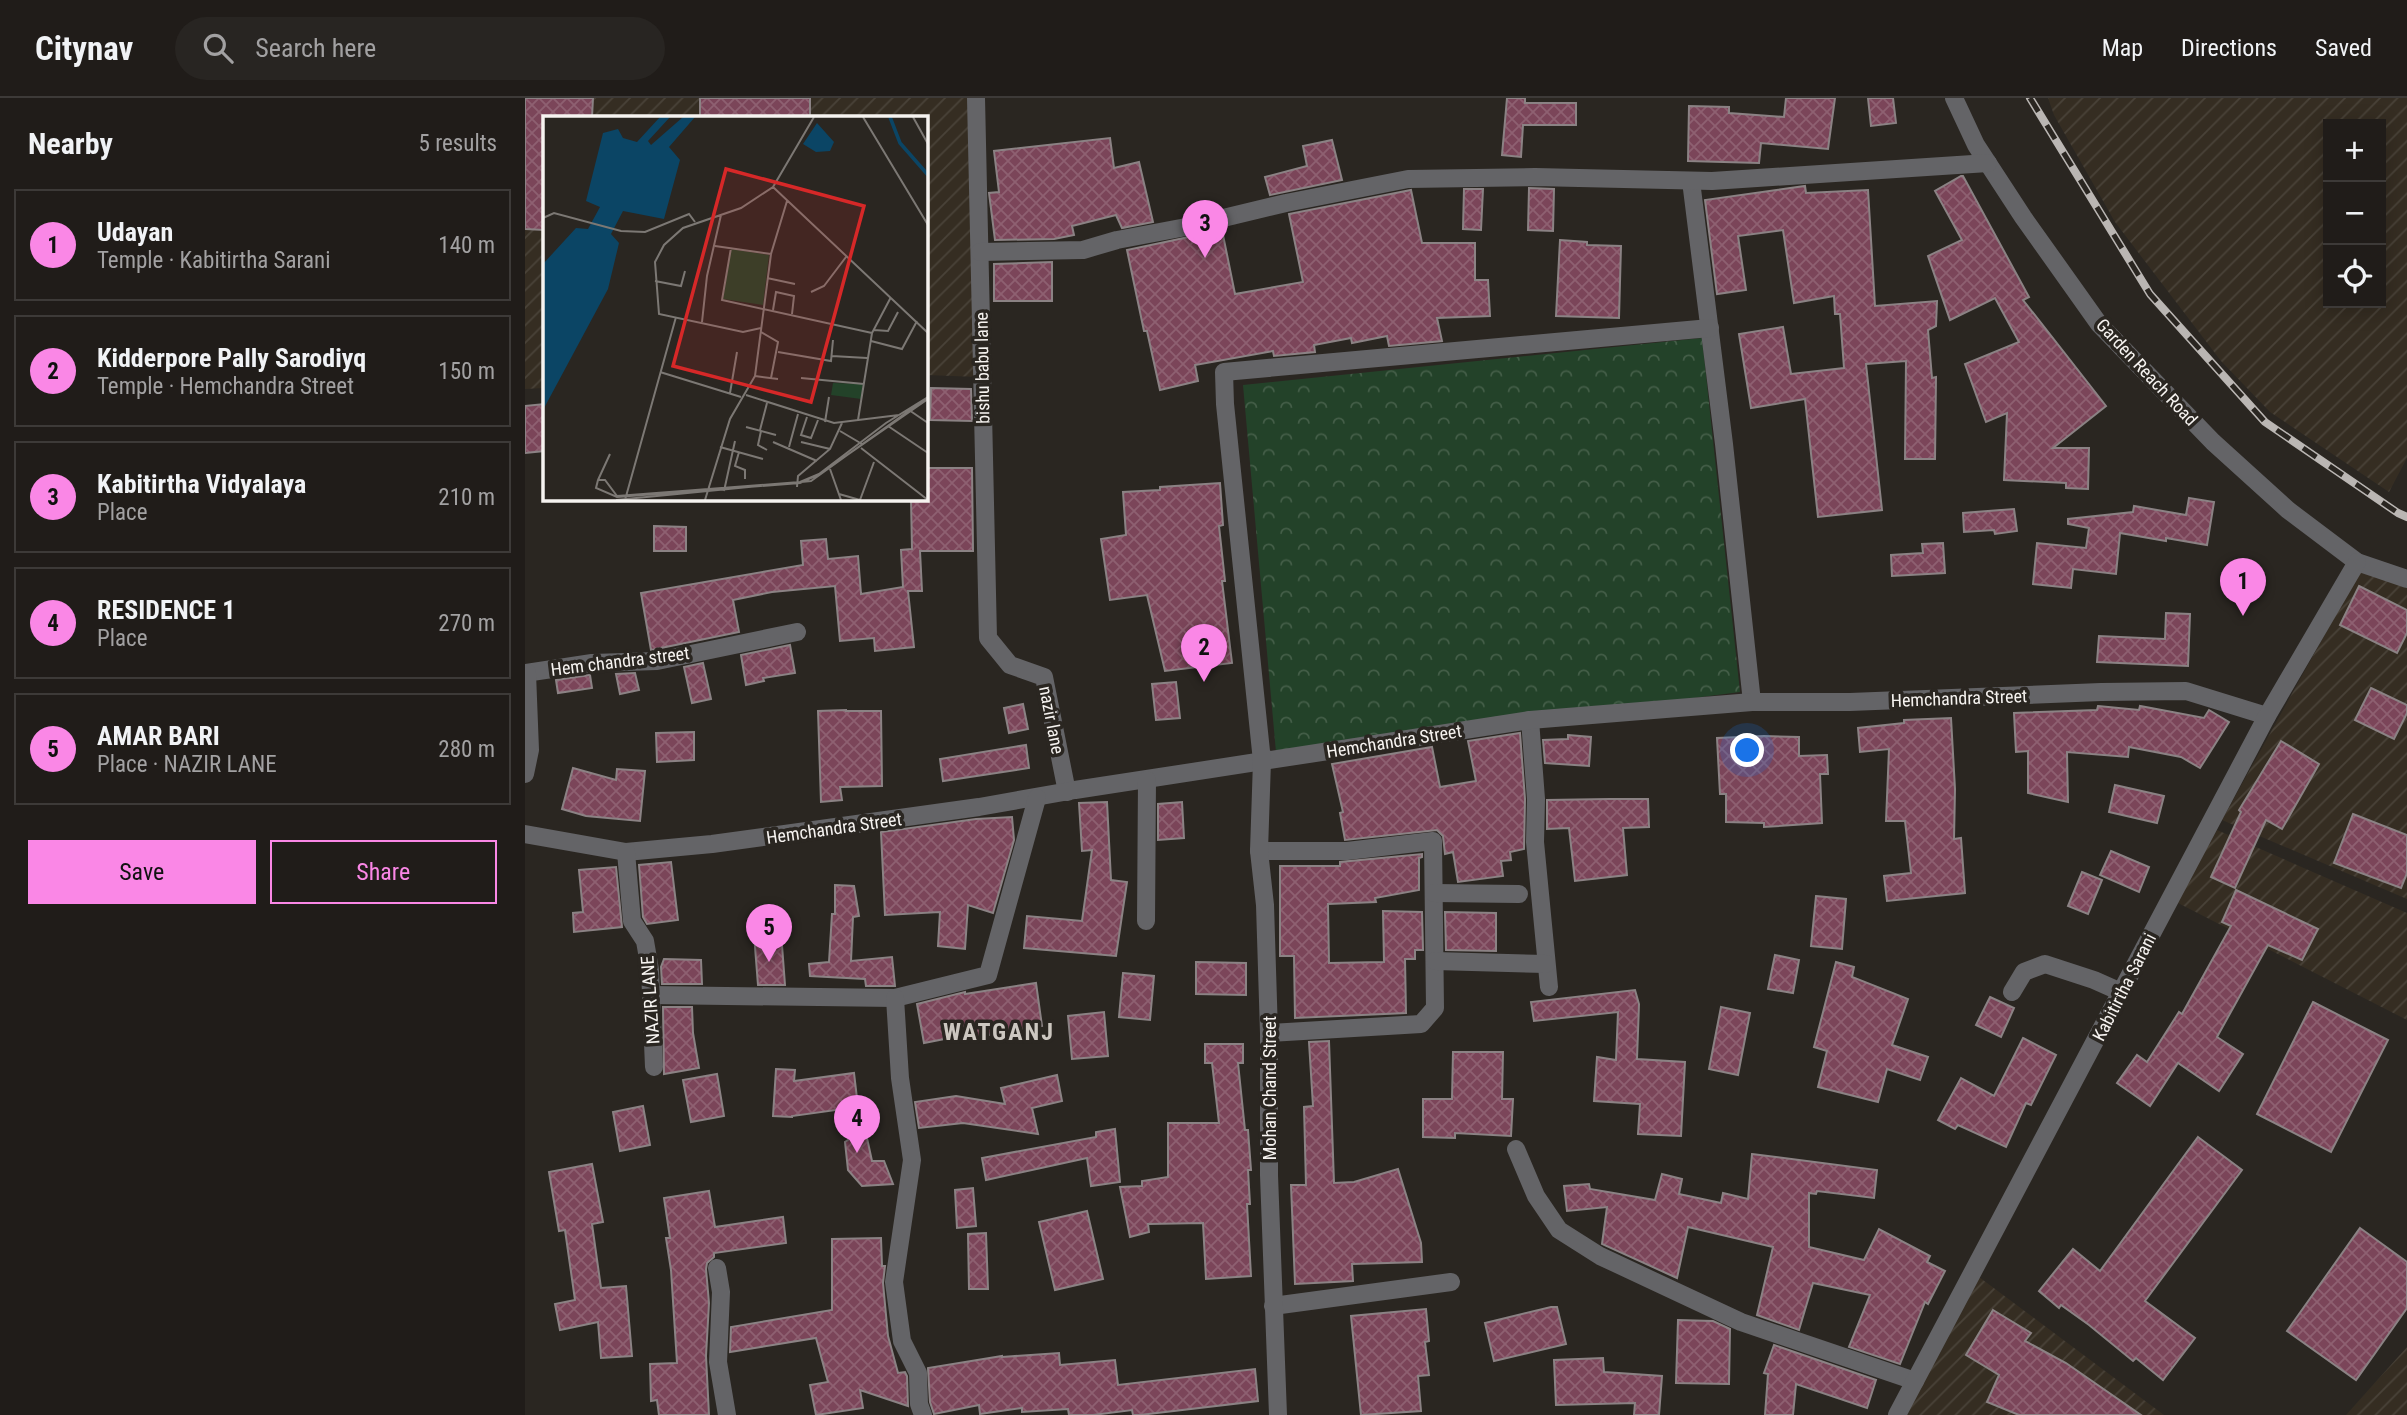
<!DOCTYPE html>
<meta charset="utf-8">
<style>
:root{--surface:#201c19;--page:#282522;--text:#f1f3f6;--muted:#a2a1a2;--line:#3d3a38;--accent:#fa87e6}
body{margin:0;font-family:"Roboto Condensed",sans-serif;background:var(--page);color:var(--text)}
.controls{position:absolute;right:21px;top:21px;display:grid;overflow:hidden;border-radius:0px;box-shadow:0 4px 18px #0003}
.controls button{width:63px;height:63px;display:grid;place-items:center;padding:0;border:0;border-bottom:2px solid var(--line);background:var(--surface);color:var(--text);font:35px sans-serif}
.you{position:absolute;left:1223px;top:653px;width:24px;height:24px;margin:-18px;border:5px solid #fff;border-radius:50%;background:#1a73e8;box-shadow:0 0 0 10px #1a73e833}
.badge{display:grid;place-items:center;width:46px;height:46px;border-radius:50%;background:var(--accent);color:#111;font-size:23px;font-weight:700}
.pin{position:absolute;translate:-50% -58px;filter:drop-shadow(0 2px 4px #0008)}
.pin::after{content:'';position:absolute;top:37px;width:24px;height:21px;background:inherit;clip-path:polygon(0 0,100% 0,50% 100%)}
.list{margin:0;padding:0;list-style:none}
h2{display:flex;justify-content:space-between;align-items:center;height:91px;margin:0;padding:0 28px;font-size:30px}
h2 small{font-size:23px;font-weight:400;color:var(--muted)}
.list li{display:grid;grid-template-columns:46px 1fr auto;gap:21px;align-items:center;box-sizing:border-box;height:112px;margin:0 14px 14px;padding:0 14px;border:2px solid var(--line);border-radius:0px}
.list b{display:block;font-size:26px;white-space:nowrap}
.list p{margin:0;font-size:23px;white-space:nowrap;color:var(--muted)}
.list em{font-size:23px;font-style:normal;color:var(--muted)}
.actions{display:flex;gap:14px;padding:21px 28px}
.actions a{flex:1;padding:16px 0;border:2px solid var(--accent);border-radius:0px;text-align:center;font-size:24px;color:var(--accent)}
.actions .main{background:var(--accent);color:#111}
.icon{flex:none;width:38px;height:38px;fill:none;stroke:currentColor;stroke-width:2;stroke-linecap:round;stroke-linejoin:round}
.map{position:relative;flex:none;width:1882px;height:1317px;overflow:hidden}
header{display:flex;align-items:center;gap:42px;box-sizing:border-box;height:98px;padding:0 35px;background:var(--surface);border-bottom:2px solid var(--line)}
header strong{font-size:33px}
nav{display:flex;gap:38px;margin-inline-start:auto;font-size:24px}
.search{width:490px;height:63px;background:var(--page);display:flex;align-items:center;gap:18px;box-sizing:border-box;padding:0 24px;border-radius:38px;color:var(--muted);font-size:26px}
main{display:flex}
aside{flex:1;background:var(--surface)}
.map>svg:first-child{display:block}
</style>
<header>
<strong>Citynav</strong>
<div class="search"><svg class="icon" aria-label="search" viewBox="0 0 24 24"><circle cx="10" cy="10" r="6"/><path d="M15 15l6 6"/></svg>Search here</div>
<nav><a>Map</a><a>Directions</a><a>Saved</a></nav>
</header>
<main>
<aside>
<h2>Nearby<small>5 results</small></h2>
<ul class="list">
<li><span class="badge">1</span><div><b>Udayan</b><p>Temple · Kabitirtha Sarani</p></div><em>140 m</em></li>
<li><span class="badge">2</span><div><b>Kidderpore Pally Sarodiyq</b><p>Temple · Hemchandra Street</p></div><em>150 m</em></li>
<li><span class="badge">3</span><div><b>Kabitirtha Vidyalaya</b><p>Place</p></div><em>210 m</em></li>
<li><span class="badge">4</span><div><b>RESIDENCE 1</b><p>Place</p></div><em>270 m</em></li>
<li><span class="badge">5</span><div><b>AMAR BARI</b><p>Place · NAZIR LANE</p></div><em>280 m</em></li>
</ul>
<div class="actions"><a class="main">Save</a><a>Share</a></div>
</aside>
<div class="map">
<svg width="1882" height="1317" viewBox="0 0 1882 1317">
<defs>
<pattern id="industrial-furrows" width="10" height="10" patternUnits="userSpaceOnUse" patternTransform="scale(1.75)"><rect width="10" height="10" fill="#352d22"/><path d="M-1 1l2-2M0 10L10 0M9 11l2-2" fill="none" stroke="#494238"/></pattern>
<pattern id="park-crowns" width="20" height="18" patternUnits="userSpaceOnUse" patternTransform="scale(1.75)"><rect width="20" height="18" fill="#234229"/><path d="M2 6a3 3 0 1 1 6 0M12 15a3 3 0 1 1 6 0" fill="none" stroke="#445e48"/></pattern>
<pattern id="building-cross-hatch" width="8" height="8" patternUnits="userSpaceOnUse" patternTransform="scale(1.75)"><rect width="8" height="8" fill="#7b4559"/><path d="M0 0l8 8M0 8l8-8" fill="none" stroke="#8e6071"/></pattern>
</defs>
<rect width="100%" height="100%" fill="#2a2621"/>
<g fill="url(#industrial-furrows)" fill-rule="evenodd">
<polygon points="0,0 445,0 454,279 401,277 401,19 19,19 19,290 0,291"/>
<path d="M 1523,0 L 1882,0 L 1882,360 L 1864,394 L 1745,314 L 1696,263 L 1590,124 L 1529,17 ZM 1803,26 L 1856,26 L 1856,205 L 1803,205 Z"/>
<polygon points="1835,473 1882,489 1882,801 1697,722"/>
<polygon points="1692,732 1882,815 1882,922 1651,804"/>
<polygon points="1454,1179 1639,1317 1378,1317"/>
<polygon points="1882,1249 1882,1317 1821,1317"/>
</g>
<polygon fill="url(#park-crowns)" points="1177,240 1215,594 751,654 718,287"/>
<g fill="url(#building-cross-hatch)" stroke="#8b8284" stroke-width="2">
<polygon points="0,0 68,0 67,19 19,19 19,132 0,131"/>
<rect x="175" y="0" width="110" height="19"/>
<polygon points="982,0 1000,0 1000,5 1051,5 1051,27 998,27 996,59 977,57"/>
<polygon points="1261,0 1310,0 1303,51 1236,45 1234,65 1163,63 1164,8 1204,9 1204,15 1259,19"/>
<polygon points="1343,0 1368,0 1371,25 1346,28"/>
<polygon points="585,40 589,70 614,64 628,124 597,130 591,117 547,128 549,137 529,141 470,142 464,95 474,94 469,53"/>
<polygon points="807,42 817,82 745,97 740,79 782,68 778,48"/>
<polygon points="1436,78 1438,78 1504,199 1498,202 1581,308 1528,350 1564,350 1563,391 1541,390 1541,385 1479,382 1482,315 1461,324 1440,266 1494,244 1470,200 1425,222 1403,158 1437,142 1410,93"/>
<polygon points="1280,88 1281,95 1343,92 1350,208 1412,203 1411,228 1403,232 1407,280 1411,279 1410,361 1380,361 1381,263 1341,266 1357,412 1293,419 1280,301 1226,310 1214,236 1258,229 1266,276 1319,270 1315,216 1310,216 1309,198 1269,205 1258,132 1213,138 1221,192 1192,196 1180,102"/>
<polygon points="1004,90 1029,91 1028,133 1003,132"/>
<polygon points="939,91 958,91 956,132 938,131"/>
<polygon points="886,92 897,145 950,145 950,182 963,182 965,218 912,220 917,243 864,248 862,238 827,245 826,240 789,247 790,254 749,258 748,253 670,267 673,283 635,292 622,233 619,233 602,152 697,132 710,196 778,184 764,116"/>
<polygon points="1035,142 1062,144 1062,147 1096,148 1094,220 1031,218"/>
<polygon points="527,164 527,203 469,203 469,166"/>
<polygon points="406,290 446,291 447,323 405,322"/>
<polygon points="19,306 19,353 0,355 0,308"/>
<polygon points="401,370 447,370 448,453 395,453 397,493 383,493 389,549 350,553 349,540 315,543 310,488 247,494 208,502 214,534 126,552 116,495 278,467 276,443 301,441 303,461 333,458 336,496 378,489 376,452 387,451 386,401 401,401"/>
<polygon points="695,385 698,427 694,428 700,483 697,483 707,565 640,573 622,497 585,502 576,441 601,437 598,394 635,392 635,389"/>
<polygon points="1664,400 1689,404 1682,447 1641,440 1641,443 1595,435 1591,476 1548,471 1546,490 1508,486 1512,445 1561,450 1564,430 1543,426 1543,421 1608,414 1609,408 1661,417"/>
<polygon points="1489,411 1492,433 1470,436 1469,432 1439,434 1438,415"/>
<polygon points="129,428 161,429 161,453 129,453"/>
<polygon points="1418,445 1420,475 1367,478 1366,457 1398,455 1397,446"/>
<polygon points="1834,488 1882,512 1882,535 1872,555 1815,527"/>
<polygon points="1641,515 1665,516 1663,568 1572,564 1574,538 1640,541"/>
<polygon points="265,547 270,575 238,580 239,583 221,587 216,557"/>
<polygon points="178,565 186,601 167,605 159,569"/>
<polygon points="110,575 114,592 95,596 91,576"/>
<polygon points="65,577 67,590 33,595 31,582"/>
<polygon points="651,584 655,620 631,622 627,586"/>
<polygon points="1846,590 1882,607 1882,615 1869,641 1830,622"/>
<polygon points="498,606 503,631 484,635 479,610"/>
<polygon points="1573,608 1614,612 1615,608 1679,620 1684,612 1704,624 1675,670 1656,659 1604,649 1603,659 1542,654 1543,704 1503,695 1503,653 1491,654 1489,615 1572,612"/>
<polygon points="321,612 321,613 356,613 357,688 315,689 317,702 296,704 293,613"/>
<polygon points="1426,620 1430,691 1429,741 1436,740 1440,795 1362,803 1359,778 1386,775 1380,723 1361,723 1364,651 1335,654 1333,630 1379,625 1379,622"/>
<polygon points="169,634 169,662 132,664 131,635"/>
<polygon points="995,635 1000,701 999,751 985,754 986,762 976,763 978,778 933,784 928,754 920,756 918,738 912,732 820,742 815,715 818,714 807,666 907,649 915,689 951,683 943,643"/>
<polygon points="1043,637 1066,639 1064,668 1020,665 1018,642 1043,641"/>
<polygon points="1239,638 1274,639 1274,658 1302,657 1303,676 1295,676 1297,725 1239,729 1239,725 1201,724 1201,696 1195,696 1192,640"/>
<polygon points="1756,643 1794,666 1757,731 1741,722 1710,790 1686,779 1716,714 1714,712"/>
<polygon points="501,647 504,670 418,683 415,661"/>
<polygon points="48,670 91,682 92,671 120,673 115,723 61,718 37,711"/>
<polygon points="1590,687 1639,698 1632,725 1584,714"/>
<polygon points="1084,701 1123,701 1124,729 1098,730 1102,777 1050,783 1044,730 1022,731 1022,702"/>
<polygon points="582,704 586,782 602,784 591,858 499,850 502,818 557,823 567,752 557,753 554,705"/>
<polygon points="657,704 659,740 633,742 633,706"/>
<polygon points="1828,716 1882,737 1882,775 1876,790 1809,765"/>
<polygon points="487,719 489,742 468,815 443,807 440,851 413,848 415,814 360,817 356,734 451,721"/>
<polygon points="1586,753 1624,769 1614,794 1575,777"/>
<polygon points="897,756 897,759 894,760 894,792 850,800 851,804 803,806 804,865 859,864 858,813 897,814 898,852 890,852 890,861 880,861 881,915 770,920 769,858 755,858 755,768 815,768 815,764"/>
<polygon points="146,764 153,822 122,826 118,819 114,767"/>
<polygon points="91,769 97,829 49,834 48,815 58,814 54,772"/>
<polygon points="1557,774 1577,782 1563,816 1543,808"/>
<polygon points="310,787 329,788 334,818 328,819 326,863 367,859 370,888 341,888 340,881 285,878 284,866 304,864 307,816 310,816"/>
<polygon points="1711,792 1793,831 1777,862 1743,847 1692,939 1718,956 1694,993 1653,965 1625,1008 1592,985 1612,957 1622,964 1654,914 1657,916 1706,828 1697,824"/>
<polygon points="1291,798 1321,801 1317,851 1286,848"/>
<polygon points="920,814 971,815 971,853 921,852"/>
<polygon points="256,834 260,887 233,887 229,836"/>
<polygon points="1250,857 1274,862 1268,895 1243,891"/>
<polygon points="139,861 176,862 177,886 137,886 136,869"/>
<polygon points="671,864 721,865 721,897 671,896"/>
<polygon points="1311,864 1329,869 1327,879 1383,901 1367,947 1403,959 1395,982 1362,971 1353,1004 1293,989 1302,953 1289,949"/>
<polygon points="598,875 629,878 625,922 594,919"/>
<polygon points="511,885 517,928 451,939 450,935 399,945 392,906 440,894 440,896"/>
<polygon points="1110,892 1114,906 1112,961 1160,964 1156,1038 1113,1036 1115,1006 1069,1003 1072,959 1091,962 1093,914 1009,923 1006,904"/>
<polygon points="1465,899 1489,910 1476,939 1451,927"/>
<polygon points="1788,904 1863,942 1806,1054 1732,1016"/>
<polygon points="138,909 167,909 168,935 174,970 139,976"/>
<polygon points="1196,909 1225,915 1213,977 1184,971"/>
<polygon points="579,914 583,958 547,961 543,918"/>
<polygon points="1498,940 1531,957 1506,1007 1501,1005 1481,1049 1433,1027 1430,1031 1413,1022 1436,980 1469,998"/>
<polygon points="804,943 809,1085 829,1084 873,1071 896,1145 897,1164 827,1166 828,1183 770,1186 766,1087 781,1087 779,1009 788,1008 784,944"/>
<polygon points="680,946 718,946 718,965 713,965 720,1032 723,1032 726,1072 723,1072 725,1106 722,1106 726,1178 681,1181 678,1125 623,1126 624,1134 605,1139 595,1089 617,1088 617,1083 643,1079 643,1025 694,1025 687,965 680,965"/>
<polygon points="928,954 978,954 977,1001 988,1001 986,1038 930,1035 930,1040 898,1039 898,1001 927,1001"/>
<polygon points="251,971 270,972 269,983 329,975 333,1009 267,1018 267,1019 248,1018"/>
<polygon points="192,976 199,1018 166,1024 158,982"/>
<polygon points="532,977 537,1003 507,1010 513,1036 438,1025 394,1030 390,1004 431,998 480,1006 476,990"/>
<polygon points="118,1008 125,1047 95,1053 88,1014"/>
<polygon points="340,1031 347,1063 359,1063 368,1086 337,1088 323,1072 320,1044"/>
<polygon points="590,1031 595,1084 566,1088 562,1060 461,1082 457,1060 571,1039 571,1034"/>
<polygon points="1673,1039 1717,1072 1620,1203 1670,1240 1638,1282 1611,1260 1608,1263 1564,1227 1536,1207 1534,1210 1514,1193 1548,1151 1575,1173"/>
<polygon points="1227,1056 1352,1072 1349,1100 1292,1093 1291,1096 1284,1095 1284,1149 1339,1162 1354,1131 1405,1158 1402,1164 1420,1173 1403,1206 1400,1204 1375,1266 1324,1249 1345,1197 1288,1185 1274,1232 1232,1217 1248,1149 1163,1129 1152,1180 1077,1146 1082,1109 1042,1113 1039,1088 1064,1086 1065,1091 1130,1102 1137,1076 1157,1081 1154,1096 1196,1105 1198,1095 1223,1101"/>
<polygon points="67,1066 78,1124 67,1126 76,1190 101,1188 107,1258 76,1260 73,1224 35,1232 30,1206 50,1202 40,1132 34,1133 24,1074"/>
<polygon points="448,1090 451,1128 432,1130 430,1092"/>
<polygon points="184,1093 190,1129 258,1119 261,1145 189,1155 189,1159 182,1165 181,1171 184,1205 181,1258 184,1317 134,1317 132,1302 126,1303 125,1266 152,1265 146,1172 141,1140 145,1140 139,1100"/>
<polygon points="562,1113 578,1181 530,1192 514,1124"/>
<polygon points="1835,1130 1882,1164 1882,1210 1831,1282 1762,1233"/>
<polygon points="461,1135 463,1191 444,1191 443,1136"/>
<polygon points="356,1140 357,1168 360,1168 358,1185 363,1238 373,1275 380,1274 382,1278 383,1308 335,1292 338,1310 291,1317 285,1287 303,1284 291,1240 205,1254 206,1229 307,1212 307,1141"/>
<polygon points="1026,1209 1032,1209 1041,1246 969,1263 960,1225"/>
<polygon points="901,1211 904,1243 900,1244 904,1277 893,1278 896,1313 836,1317 826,1218"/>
<polygon points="1468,1212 1506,1235 1500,1243 1541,1265 1616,1317 1494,1317 1462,1304 1474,1277 1441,1257"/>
<polygon points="1153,1222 1188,1223 1205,1231 1204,1286 1151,1285"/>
<polygon points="1249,1247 1351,1282 1342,1310 1271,1286 1268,1317 1240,1317 1243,1276 1239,1275"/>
<polygon points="534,1255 535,1267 590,1262 593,1287 730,1271 733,1303 615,1317 608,1317 607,1312 568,1317 544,1317 543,1311 497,1314 497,1310 455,1316 454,1307 409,1316 405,1304 403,1270 477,1258 477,1259"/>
<polygon points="1078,1260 1079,1274 1137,1278 1134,1317 1109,1317 1110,1305 1031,1307 1029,1262"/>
</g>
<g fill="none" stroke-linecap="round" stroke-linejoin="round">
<g stroke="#646467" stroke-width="18">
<polyline points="451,0 463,540 485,567 519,579 542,694"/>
<polyline points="1429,0 1451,47 1498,119 1574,226 1688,344 1763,412 1832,464 1882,481"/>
<polyline points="1166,83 1199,346 1227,604"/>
<polyline points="455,154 558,152 592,142 661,129 761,105 883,81 1010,79 1187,83 1463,65"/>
<polyline points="0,575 67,565 132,563 272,534"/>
<polyline points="1005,622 1011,701 1010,744 1024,889"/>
<polyline points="0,676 5,652 2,575"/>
<polyline points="0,736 101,754 187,746 454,709 550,692 1005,622 1227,604 1325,604 1576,594 1661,593 1742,618"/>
<polyline points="734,753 822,753 908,743 910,910 896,926 744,935"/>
<polyline points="101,754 107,823 120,843 125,872 129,969"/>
<polyline points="909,795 994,796"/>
<polyline points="621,823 622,682"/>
<polyline points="910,863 1021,866"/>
<polyline points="1487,894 1499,874 1520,866 1569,882 1596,894"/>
<polyline points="126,897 370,900 463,877 512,700"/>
<polyline points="370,900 375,980 387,1062 369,1184 377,1243 393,1275 394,1306 398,1317"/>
<polyline points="991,1051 1011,1098 1034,1132 1075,1158 1216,1224 1390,1283"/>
<polyline points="192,1170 196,1194 193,1264 202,1317"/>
<polyline points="748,1208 926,1184"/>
<polyline points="753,1317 744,1077 744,935 740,807 734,753 737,663 700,306 699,274 1185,230"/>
<polyline points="1372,1317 1742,618 1832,464"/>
</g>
<defs>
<polyline id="rail" points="1505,0 1625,196 1740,324 1873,415 1882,419"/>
</defs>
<use href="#rail" stroke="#bab6b3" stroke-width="8"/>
<use href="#rail" stroke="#2a2621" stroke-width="5" stroke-dasharray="16" stroke-linecap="butt"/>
</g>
<g text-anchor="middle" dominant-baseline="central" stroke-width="7" stroke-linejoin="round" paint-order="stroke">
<g font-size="18" fill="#f6f3f0" stroke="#2a2621">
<text transform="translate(457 270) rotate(-91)">bishu babu lane</text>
<text transform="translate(1622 274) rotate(47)">Garden Reach Road</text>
<text transform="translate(95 563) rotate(-7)">Hem chandra street</text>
<text transform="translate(1434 600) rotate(-2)">Hemchandra Street</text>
<text transform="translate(527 622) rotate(79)">nazir lane</text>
<text transform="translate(869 643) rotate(-9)">Hemchandra Street</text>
<text transform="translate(309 730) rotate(-8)">Hemchandra Street</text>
<text transform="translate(1599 889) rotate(-63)">Kabitirtha Sarani</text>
<text transform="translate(125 902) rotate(-94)">NAZIR LANE</text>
<text transform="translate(744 990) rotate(-90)">Mohan Chand Street</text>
</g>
<g font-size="24" font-weight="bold" letter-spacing="2" fill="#ccc7c0" stroke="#2a2621">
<text x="474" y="934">WATGANJ</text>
</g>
</g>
<g transform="translate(18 18)">
<rect width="385" height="385" fill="#2a2621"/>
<path d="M 188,133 L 226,139 L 220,189 L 180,183 ZM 290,267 L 320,268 L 318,283 L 288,279 Z" fill="#234229"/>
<path d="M 117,1 L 127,1 L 105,25 L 108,29 L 140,1 L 152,1 L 126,31 L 137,44 L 121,103 L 80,95 L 68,118 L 76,127 L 65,173 L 0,294 L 0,148 L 33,112 L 45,113 L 57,91 L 43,85 L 60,17 L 75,13 L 80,22 L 94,26 ZM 274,7 L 291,26 L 287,35 L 273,36 L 260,28 Z" fill="#0b4565"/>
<path fill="none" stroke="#0b4565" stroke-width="3.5" d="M 347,1 L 357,27 L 385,59"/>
<path fill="none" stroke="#7c7874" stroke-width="2" d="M 320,1 L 385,109M 370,1 L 385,28M 230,71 L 385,217M 0,102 L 11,97 L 78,115 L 102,116 L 146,98 L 152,106M 172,130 L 228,138M 188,132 L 179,184 L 329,217M 224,162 L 252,168M 112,165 L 138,170 L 142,155M 268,176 L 281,170 L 303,141M 230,194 L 233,176 L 251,180 L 249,198M 159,206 L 164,160 L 178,99M 218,212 L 200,216 L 116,198 L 112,146 L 121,129 L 140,112 L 198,92 L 230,71 L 271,1M 331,214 L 345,215 L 355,196M 218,216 L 235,226 L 228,262M 328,225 L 359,233 L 374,205M 235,236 L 288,245 L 290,224M 289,240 L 324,242M 117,256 L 198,281M 212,260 L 235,263M 258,262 L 321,268M 187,277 L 194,236M 203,279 L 291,307 L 356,299M 385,281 L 343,307 L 276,358 L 257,366 L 74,380 L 62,364 L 55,364 L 53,372 L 74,381 L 257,367 L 277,358 L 385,283M 366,294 L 385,307M 264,301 L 258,319 L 268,322 L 275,304M 315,304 L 329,217 L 348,181M 282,306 L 286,281M 345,310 L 385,337M 203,311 L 233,319M 217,314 L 224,287M 218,315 L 215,329 L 224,334M 297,315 L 319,328M 230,326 L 274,345M 258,326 L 287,333M 177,331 L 220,343M 246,331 L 255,298M 318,332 L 385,384M 196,336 L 192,350 L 202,354 L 202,363M 287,353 L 298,384M 55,364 L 67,338M 254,371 L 255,360 L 287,333 L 299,307M 181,375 L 192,325M 296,378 L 317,384M 73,384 L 268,365 L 385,281M 82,384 L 133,201M 162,384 L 187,303 L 212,260 L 228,138 L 244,85M 317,384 L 331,346"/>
<path fill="#d62828" fill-opacity="0.15" stroke="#d62828" stroke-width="3.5" d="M 183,53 L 321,90 L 268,286 L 130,250 Z"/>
<rect width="385" height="385" fill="none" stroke="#f6f3f0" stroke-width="3.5"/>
</g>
</svg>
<div class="controls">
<button>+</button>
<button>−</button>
<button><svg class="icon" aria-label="locate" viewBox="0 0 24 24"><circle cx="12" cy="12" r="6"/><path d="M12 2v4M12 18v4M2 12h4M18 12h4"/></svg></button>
</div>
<div class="you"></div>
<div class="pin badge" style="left:1718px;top:518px">1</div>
<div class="pin badge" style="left:679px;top:584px">2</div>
<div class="pin badge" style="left:680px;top:160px">3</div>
<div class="pin badge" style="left:332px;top:1055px">4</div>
<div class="pin badge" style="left:244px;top:864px">5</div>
</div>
</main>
